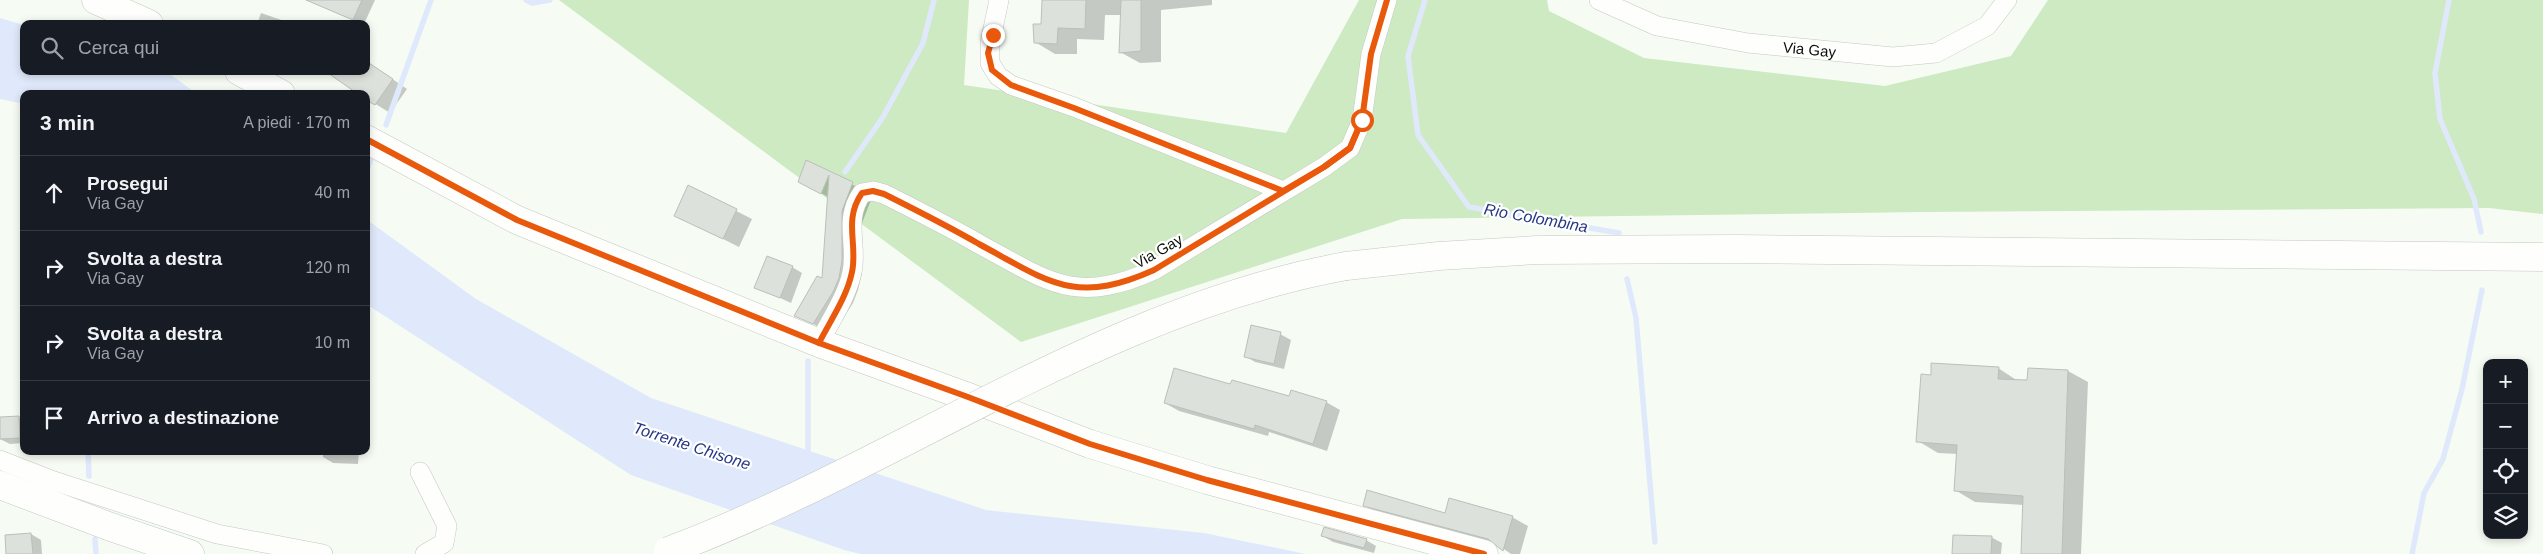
<!DOCTYPE html>
<html lang="it">
<meta charset="utf-8">
<style>
:root{--surface:#171b24;--page:#20242c;--text:#f1f3f6;--muted:#9ea1a6;--line:#363941}
body{margin:0;font-family:Arial,sans-serif;background:var(--page);color:var(--text)}
.controls{position:absolute;right:15px;bottom:15px;display:grid;overflow:hidden;border-radius:10px;box-shadow:0 2px 8px #0003}
.controls button{width:45px;height:45px;display:grid;place-items:center;padding:0;border:0;border-bottom:1px solid var(--line);background:var(--surface);color:var(--text);font:25px sans-serif}
.stop{position:absolute;width:15px;height:15px;margin:-11px;border:4px solid #ea580c;border-radius:50%;background:#fff}
.stop.end{background:#ea580c;border-color:#fff;box-shadow:0 1px 5px #0008}
.list{margin:0;padding:0;list-style:none}
h2{display:flex;justify-content:space-between;align-items:center;height:65px;margin:0;padding:0 20px;font-size:21px}
h2 small{font-size:16px;font-weight:400;color:var(--muted)}
.list li{display:grid;grid-template-columns:32px 1fr auto;gap:15px;align-items:center;box-sizing:border-box;height:75px;padding:0 20px;border-top:1px solid var(--line)}
.list b{display:block;font-size:19px;white-space:nowrap}
.list p{margin:0;font-size:16px;white-space:nowrap;color:var(--muted)}
.list em{font-size:16px;font-style:normal;color:var(--muted)}
.icon{flex:none;width:28px;height:28px;fill:none;stroke:currentColor;stroke-width:2;stroke-linecap:round;stroke-linejoin:round}
.map{position:relative;flex:none;width:2543px;height:554px;overflow:hidden}
.search{position:absolute;background:var(--surface);box-shadow:0 2px 8px #0003;left:20px;top:20px;width:350px;height:55px;display:flex;align-items:center;gap:12px;box-sizing:border-box;padding:0 18px;border-radius:10px;color:var(--muted);font-size:19px}
.panel{position:absolute;background:var(--surface);box-shadow:0 2px 8px #0003;left:20px;top:90px;width:350px;height:365px;border-radius:10px}
.map>svg:first-child{display:block}
</style>
<div class="map">
<svg width="2543" height="554" viewBox="0 0 2543 554">
<rect width="100%" height="100%" fill="#f6fcf4"/>
<polygon fill="#cdeac2" points="559,0 969,0 964,85 1286,133 1359,0 1547,0 1549,11 1644,58 1885,86 2011,56 2048,0 2543,0 2543,214 2489,208 1923,212 1402,219 1021,342"/>
<g fill="#e0e9fb">
<polygon points="0,18 24,25 24,71 163,71 170,74 197,94 24,94 24,104 0,99"/>
<polygon points="366,219 476,299 651,398 986,510 1204,533 1306,554 861,554 844,550 631,475 366,304"/>
</g>
<g fill="#0003">
<polygon points="318,0 375,0 364,24 327,9 317,3"/>
<polygon points="1044,0 1212,0 1212,5 1161,10 1161,62 1140,63 1120,52 1122,15 1105,15 1104,40 1077,39 1077,54 1055,54 1035,42 1042,25"/>
<polygon points="261,13 293,24 257,24"/>
<polygon points="305,20 311,24 303,24"/>
<polygon points="366,61 407,89 390,113 366,98"/>
<polygon points="807,162 873,195 862,223 862,273 858,290 853,303 833,334 795,315 823,279 828,197 819,192"/>
<polygon points="689,187 752,219 739,247 675,215"/>
<polygon points="792,267 802,273 791,303 756,287"/>
<polygon points="1280,334 1291,340 1284,369 1255,362 1245,356"/>
<polygon points="1998,368 2018,381 2028,381 2029,370 2068,371 2088,382 2081,554 2022,554 2024,505 1975,502 1955,490 1958,454 1938,453 1918,441 1932,376"/>
<polygon points="1231,385 1290,398 1326,402 1340,410 1327,451 1269,432 1268,436 1179,411 1165,403"/>
<polygon points="18,417 24,420 24,443 10,444 0,439 0,418"/>
<polygon points="323,451 359,451 358,464 333,463 323,457"/>
<polygon points="1364,505 1446,514 1512,517 1528,526 1520,554 1511,554 1498,545 1380,514"/>
<polygon points="31,534 41,540 42,554 7,554"/>
<polygon points="1323,536 1366,540 1376,546 1374,553 1333,542"/>
<polygon points="1991,537 2002,543 2001,554 1953,554"/>
</g>
<g fill="none" stroke-linecap="round" stroke-linejoin="round">
<g stroke="#e0e9fb" stroke-width="5.5">
<polyline points="526,0 532,3 550,0"/>
<polyline points="1425,0 1408,56 1418,135 1469,207 1619,233"/>
<polyline points="2449,0 2435,73 2440,119 2474,199 2481,232"/>
<polyline points="386,125 431,0"/>
<polyline points="366,172 373,153"/>
<polyline points="845,172 883,117 923,43 934,0"/>
<polyline points="1627,279 1636,318 1655,542"/>
<polyline points="88,451 89,476"/>
<polyline points="808,457 808,361"/>
<polyline points="95,539 96,554"/>
<polyline points="2412,554 2424,493 2443,459 2462,389 2482,290"/>
</g>
</g>
<g fill="#dde1db" stroke="#bbbfb9">
<polygon points="306,0 362,0 353,20"/>
<polygon points="1042,0 1086,0 1085,29 1058,28 1057,44 1034,43 1033,24 1041,24"/>
<polygon points="1121,0 1141,0 1141,51 1119,53"/>
<polygon points="366,61 393,79 375,105 366,100 366,94 358,94 325,71 366,71"/>
<polygon points="806,160 853,182 842,211 842,261 839,278 833,292 813,324 794,316 817,276 822,278 829,175 821,194 798,182"/>
<polygon points="688,185 737,209 723,239 674,216"/>
<polygon points="767,256 793,266 780,298 754,288"/>
<polygon points="1251,325 1281,332 1274,364 1244,357"/>
<polygon points="1931,363 1999,367 1998,379 2027,380 2028,368 2068,370 2062,554 2021,554 2023,496 1954,491 1957,445 1916,442 1921,374 1931,375"/>
<polygon points="1174,368 1230,384 1232,380 1289,396 1291,390 1327,401 1313,444 1255,425 1254,429 1164,403"/>
<polygon points="19,416 20,438 0,439 0,417"/>
<polygon points="1367,490 1445,513 1449,498 1513,516 1503,551 1488,539 1363,506"/>
<polygon points="1324,527 1367,539 1364,548 1321,536"/>
<polygon points="31,533 33,554 6,554 5,535"/>
<polygon points="1953,535 1992,536 1991,554 1952,554"/>
</g>
<g fill="none" stroke-linecap="round" stroke-linejoin="round">
<defs>
<g id="street">
<polyline points="999,0 990,43 990,63 998,76 1011,85 1074,107 1283,191"/>
<path id="s1" d="M 1599,0 L 1657,26 L 1748,43 L 1893,57 L 1936,53 L 1987,26 L 2007,0"/>
<path d="M 819,343 C 830,321 847,297 852,272 C 858,244 843,220 862,193 L 873,191 L 884,194 C 916,210 948,226 979,244 C 1048,281 1074,306 1154,270 L 1324,167 L 1350,148 L 1362,120 L 1371,54 L 1387,0"/>
<polyline points="0,460 54,481 217,534 323,554"/>
<polyline points="420,472 447,526 444,543 425,554"/>
</g>
<g id="secondary">
<polyline points="96,0 149,24"/>
<polyline points="239,71 281,94"/>
<polyline points="366,139 517,220 819,343 968,397 1090,444 1207,480 1484,554"/>
</g>
<g id="primary">
<polyline points="1346,266 1439,256 1537,250 1737,249 2543,257"/>
<polyline points="0,485 108,526 190,554"/>
</g>
</defs>
<use href="#street" stroke="#c3c8c2" stroke-width="20"/>
<use href="#secondary" stroke="#c3c8c2" stroke-width="29"/>
<use href="#primary" stroke="#c3c8c2" stroke-width="29"/>
<use href="#street" stroke="#fefffd" stroke-width="19"/>
<use href="#secondary" stroke="#fefffd" stroke-width="28"/>
<use href="#primary" stroke="#fefffd" stroke-width="28"/>
<defs>
<path id="primary-bridge" d="M 668,551 C 898,465 1102,310 1346,266"/>
</defs>
<use href="#primary-bridge" stroke="#c3c8c2" stroke-width="29" stroke-linecap="butt"/>
<use href="#primary-bridge" stroke="#fefffd" stroke-width="28"/>
<defs>
<g id="cycleway">
<polyline points="366,139 517,220 819,343 968,397 1090,444 1207,480 1484,554"/>
<path d="M 819,343 C 830,321 847,297 852,272 C 858,244 843,220 862,193 L 873,191 L 884,194 C 916,210 948,226 979,244 C 1048,281 1074,306 1154,270 L 1324,167 L 1350,148 L 1362,120 L 1371,54 L 1387,0"/>
</g>
</defs>
<use href="#cycleway" stroke="#fff" stroke-width="9"/>
<use href="#cycleway" stroke="#e8590c" stroke-width="6"/>
</g>
<g fill="none" stroke-linecap="round" stroke-linejoin="round">
<polyline stroke="#ea580c" stroke-width="6" points="993,35 988,53 992,70 1011,85 1074,108 1283,191 1324,167 1350,148 1362,120"/>
</g>
<g text-anchor="middle" dominant-baseline="central" stroke-width="4.5" stroke-linejoin="round" paint-order="stroke">
<g font-size="15" fill="#0b0f0a" stroke="#fff">
<text stroke="none"><textPath href="#s1" startOffset="218">Via Gay</textPath></text>
<text transform="translate(1158 251) rotate(-30)">Via Gay</text>
</g>
<g font-size="16" font-style="italic" fill="#253786" stroke="#fff">
<text transform="translate(1536 218) rotate(10)">Rio Colombina</text>
<text transform="translate(692 446) rotate(18)">Torrente Chisone</text>
</g>
</g>
</svg>
<div class="controls">
<button>+</button>
<button>−</button>
<button><svg class="icon" aria-label="locate" viewBox="0 0 24 24"><circle cx="12" cy="12" r="6"/><path d="M12 2v4M12 18v4M2 12h4M18 12h4"/></svg></button>
<button><svg class="icon" aria-label="layers" viewBox="0 0 24 24"><path d="M12 4l9 5-9 5-9-5zM3 14l9 5 9-5"/></svg></button>
</div>
<div class="stop" style="left:1362px;top:120px"></div>
<div class="stop end" style="left:993px;top:35px"></div>
<div class="search"><svg class="icon" aria-label="search" viewBox="0 0 24 24"><circle cx="10" cy="10" r="6"/><path d="M15 15l6 6"/></svg>Cerca qui</div>
<section class="panel">
<h2>3 min<small>A piedi · 170 m</small></h2>
<ul class="list">
<li><svg class="icon" aria-label="ahead" viewBox="0 0 24 24"><path d="M12 20V5M6 11l6-6 6 6"/></svg><div><b>Prosegui</b><p>Via Gay</p></div><em>40 m</em></li>
<li><svg class="icon" aria-label="right" viewBox="0 0 24 24"><path d="M7 20v-9h11M14 6l5 5-5 5"/></svg><div><b>Svolta a destra</b><p>Via Gay</p></div><em>120 m</em></li>
<li><svg class="icon" aria-label="right" viewBox="0 0 24 24"><path d="M7 20v-9h11M14 6l5 5-5 5"/></svg><div><b>Svolta a destra</b><p>Via Gay</p></div><em>10 m</em></li>
<li><svg class="icon" aria-label="arrive" viewBox="0 0 24 24"><path d="M6 21V4h12l-3 4 3 4H6"/></svg><div><b>Arrivo a destinazione</b></div></li>
</ul>
</section>
</div>
